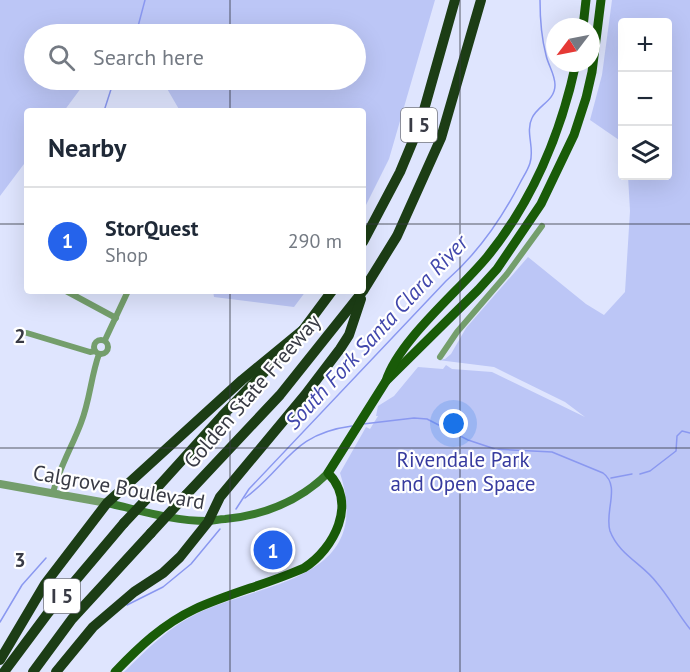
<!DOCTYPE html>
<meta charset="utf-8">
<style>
:root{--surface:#fff;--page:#f2f2f3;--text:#1f2937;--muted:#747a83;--line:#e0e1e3;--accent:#2563eb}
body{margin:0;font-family:"PT Sans",sans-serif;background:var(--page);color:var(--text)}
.controls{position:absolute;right:18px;top:18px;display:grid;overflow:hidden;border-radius:6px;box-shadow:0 6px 24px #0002}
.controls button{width:54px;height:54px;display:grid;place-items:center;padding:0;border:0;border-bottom:2px solid var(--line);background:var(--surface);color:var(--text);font:30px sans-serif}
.compass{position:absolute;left:546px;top:18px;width:54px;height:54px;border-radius:50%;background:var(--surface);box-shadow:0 6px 24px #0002;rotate:238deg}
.you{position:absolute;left:454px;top:424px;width:21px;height:21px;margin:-15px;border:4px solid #fff;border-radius:50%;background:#1a73e8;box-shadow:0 0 0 9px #1a73e833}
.badge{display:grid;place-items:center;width:39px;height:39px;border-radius:50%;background:var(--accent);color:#fff;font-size:20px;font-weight:700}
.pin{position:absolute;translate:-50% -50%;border:3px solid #fff;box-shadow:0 2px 6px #0006}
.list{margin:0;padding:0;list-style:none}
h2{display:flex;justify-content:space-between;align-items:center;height:78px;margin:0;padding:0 24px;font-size:26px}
h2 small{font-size:20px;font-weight:400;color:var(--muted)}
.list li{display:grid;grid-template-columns:39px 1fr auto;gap:18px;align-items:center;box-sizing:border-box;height:108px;padding:0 24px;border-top:2px solid var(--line)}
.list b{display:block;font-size:22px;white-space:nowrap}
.list p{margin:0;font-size:20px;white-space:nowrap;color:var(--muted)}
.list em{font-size:20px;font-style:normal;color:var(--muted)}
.icon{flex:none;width:33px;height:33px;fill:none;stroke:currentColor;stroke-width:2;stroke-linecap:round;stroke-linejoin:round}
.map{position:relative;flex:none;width:690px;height:672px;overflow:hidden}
.search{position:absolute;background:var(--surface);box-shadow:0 6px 24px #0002;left:24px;top:24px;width:342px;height:66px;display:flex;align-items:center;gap:15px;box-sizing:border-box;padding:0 21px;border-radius:33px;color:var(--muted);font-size:22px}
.panel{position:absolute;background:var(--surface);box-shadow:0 6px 24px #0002;left:24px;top:108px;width:342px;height:186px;border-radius:6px}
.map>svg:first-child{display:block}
</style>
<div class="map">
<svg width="690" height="672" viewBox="0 0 690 672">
<rect width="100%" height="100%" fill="#dfe5fe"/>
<g fill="#bcc6f6">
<polygon points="0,0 435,0 389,159 363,211 363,111 180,111 162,80 356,80 356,34 34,34 34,80 87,80 64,111 27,111 27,160 0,196"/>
<path d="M 612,0 L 690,0 L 690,672 L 124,672 C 147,649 170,626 200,612 C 269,581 374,579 340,473 L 366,427 L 370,429 L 378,416 L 376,416 L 378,406 L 394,396 L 418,367 L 443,369 L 446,365 L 452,369 L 492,372 L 585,417 L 565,402 L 494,367 L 438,360 L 445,359 L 451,354 L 466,328 L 528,257 L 586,304 L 604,315 L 625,292 L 630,211 L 628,176 L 668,176 L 668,22 L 622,22 L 622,142 L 590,120 L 602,75 Z"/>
<polygon points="213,291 306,291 294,307 214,297"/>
</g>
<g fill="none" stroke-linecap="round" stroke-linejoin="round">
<g stroke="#8a98f0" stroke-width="1.5">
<polyline points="136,34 145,0"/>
<polyline points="104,111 114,80"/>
<path d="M 363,424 L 414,418 L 427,419 L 468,440 L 495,449 L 552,452 L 603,473 C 621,486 604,512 610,531 C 619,555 643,564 657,583 C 669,597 678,614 690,629"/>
<polyline points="640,474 650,471 676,451 677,436 682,431 690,433"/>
<polyline points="611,478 632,474"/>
<path d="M 245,498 C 287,467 291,434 352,426"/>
<path d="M 236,509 L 249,489 L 446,281 C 477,254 501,220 520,183 C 523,177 528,170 530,163 C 535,148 525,132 532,118 C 538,105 555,101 555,85 C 555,74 548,65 546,55 C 541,36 540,19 540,0"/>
<polyline points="127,605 163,587 191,564 220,529"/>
<polyline points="0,622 22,585 46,558"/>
</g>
<g stroke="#749e6c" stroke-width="6">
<polyline points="66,291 116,318"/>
<polyline points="27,333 90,352 95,351"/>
<circle cx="101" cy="347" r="7"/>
<polyline points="105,340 128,291"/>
<polyline points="440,357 457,332 507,274 542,226"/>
<path d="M 53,493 C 59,468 72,447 81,423 C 90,400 91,376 99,354"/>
</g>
<polyline stroke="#749e6c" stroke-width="8" points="0,484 107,503"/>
<path stroke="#39792d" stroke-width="8" d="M 107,503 C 139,510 173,521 207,521 C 213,521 219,519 225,519 C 265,515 299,502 328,473"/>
<g stroke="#195b08" stroke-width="9">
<polyline points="583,27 586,0"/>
<polyline points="386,381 478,290 497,269 541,204 574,135 586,98 592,72 601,0"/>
<path d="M 115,672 C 139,647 163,624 195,609 C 230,593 268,584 304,568 C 334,549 358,503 328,473 L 386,381 C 399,340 458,292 487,257 C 532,202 561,133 576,63"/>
</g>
<g stroke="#1c3d15" stroke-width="10">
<polyline points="363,242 400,172 420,124 455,0"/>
<polyline points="300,334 332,291"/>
<polyline points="156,489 222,416 277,359"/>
<polyline points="186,495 280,395 363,291 397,236 441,138 481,0"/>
<polyline points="0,660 45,584 107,503 242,380 304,329"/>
<polyline points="4,672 48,613 124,523"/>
<polyline points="33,672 72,619 151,533"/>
<polyline points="56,672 93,627 134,592 163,573 180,557 208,522 220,497 305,395 340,349 349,335 361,299"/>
</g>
<g stroke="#1c3d15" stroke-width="10">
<polyline points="124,523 156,489"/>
<polyline points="151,533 186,495"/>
</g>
</g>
<path fill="none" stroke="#393b45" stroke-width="1.5" stroke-opacity="0.55" d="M 230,0 L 230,34M 460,0 L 460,672M 230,80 L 230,111M 0,224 L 27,224M 363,224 L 690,224M 230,291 L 230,672M 0,448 L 690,448"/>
<g text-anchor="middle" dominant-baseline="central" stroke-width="4.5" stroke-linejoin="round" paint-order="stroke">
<g fill="#fff" stroke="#74767d" stroke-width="1.5">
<rect x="401" y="108" width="36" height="34" rx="4.5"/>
<rect x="44" y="579" width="36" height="34" rx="4.5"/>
</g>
<g font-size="20" font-weight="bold" fill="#393b45">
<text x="419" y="125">I 5</text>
<text x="62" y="596">I 5</text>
</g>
<g font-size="21" fill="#393b45" stroke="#fff">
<text transform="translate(252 391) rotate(-49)">Golden State Freeway</text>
<text transform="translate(119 487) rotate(10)">Calgrove Boulevard</text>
</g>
<g font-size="21" fill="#373b9f" stroke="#fff">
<text x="463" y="459">Rivendale Park<tspan x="463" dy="24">and Open Space</tspan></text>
</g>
<g font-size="22" font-style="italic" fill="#4147ac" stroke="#fff">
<text transform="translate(376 332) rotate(-47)">South Fork Santa Clara River</text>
</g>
</g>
<g font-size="20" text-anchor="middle" font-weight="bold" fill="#393b45" stroke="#fff" stroke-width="4.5" stroke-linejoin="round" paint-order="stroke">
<text x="20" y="343">2</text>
<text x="20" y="567">3</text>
</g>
</svg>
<div class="controls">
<button>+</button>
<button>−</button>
<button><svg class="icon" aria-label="layers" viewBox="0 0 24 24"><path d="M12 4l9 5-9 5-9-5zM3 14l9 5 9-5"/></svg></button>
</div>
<svg class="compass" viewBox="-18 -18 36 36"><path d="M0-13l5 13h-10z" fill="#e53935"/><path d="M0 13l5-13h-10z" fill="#747a83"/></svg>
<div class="you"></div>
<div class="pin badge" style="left:273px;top:550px">1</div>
<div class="search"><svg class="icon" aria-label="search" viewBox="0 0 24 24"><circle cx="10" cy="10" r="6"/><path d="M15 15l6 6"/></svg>Search here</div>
<section class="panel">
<h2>Nearby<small></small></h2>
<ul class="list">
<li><span class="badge">1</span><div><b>StorQuest</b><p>Shop</p></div><em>290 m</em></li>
</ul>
</section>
</div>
